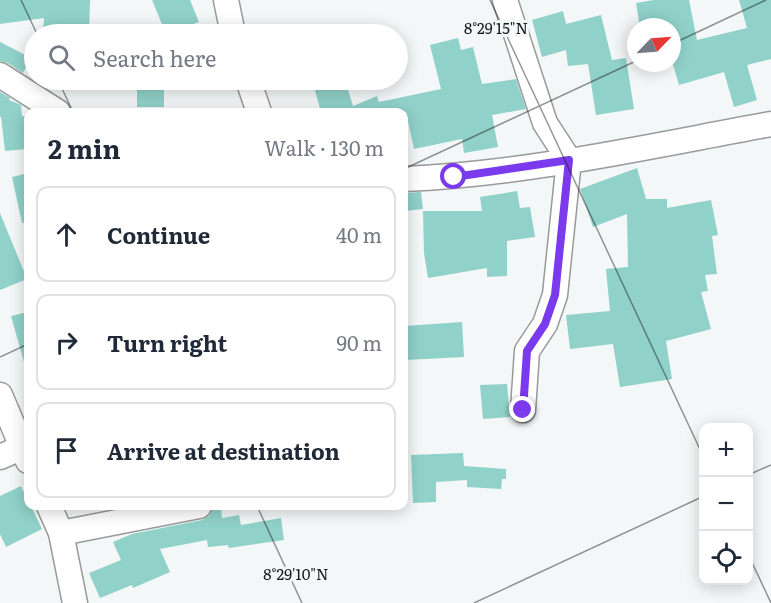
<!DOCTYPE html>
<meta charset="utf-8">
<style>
:root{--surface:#fff;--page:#f6f6f7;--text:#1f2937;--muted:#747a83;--line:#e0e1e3}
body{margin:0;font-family:Literata,serif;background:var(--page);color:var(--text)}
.controls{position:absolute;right:18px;bottom:18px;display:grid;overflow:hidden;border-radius:12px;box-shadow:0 3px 15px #0003}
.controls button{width:54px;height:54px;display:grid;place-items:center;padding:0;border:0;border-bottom:2px solid var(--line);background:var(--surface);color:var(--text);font:30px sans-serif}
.compass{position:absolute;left:627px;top:18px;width:54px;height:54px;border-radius:50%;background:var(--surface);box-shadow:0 3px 15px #0003;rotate:65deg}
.stop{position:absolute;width:18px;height:18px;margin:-14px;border:4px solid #7c3aed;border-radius:50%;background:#fff}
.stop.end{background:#7c3aed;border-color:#fff;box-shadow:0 2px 6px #0008}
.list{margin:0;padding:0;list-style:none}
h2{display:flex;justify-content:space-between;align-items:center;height:78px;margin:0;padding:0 24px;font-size:26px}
h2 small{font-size:20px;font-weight:400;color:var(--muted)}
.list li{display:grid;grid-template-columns:39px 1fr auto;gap:18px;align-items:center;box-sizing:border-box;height:96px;margin:0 12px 12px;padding:0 12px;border:2px solid var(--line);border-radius:12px}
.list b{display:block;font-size:22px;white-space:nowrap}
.list em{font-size:20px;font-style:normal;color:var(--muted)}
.icon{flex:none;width:33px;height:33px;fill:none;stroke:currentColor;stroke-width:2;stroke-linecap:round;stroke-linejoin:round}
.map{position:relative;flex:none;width:771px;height:603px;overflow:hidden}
.search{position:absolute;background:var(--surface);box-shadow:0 3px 15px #0003;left:24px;top:24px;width:384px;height:66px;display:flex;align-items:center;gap:15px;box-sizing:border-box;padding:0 21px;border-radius:33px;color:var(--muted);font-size:22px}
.panel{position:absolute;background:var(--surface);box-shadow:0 3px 15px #0003;left:24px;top:108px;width:384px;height:402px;border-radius:12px}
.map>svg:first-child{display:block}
</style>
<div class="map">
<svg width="771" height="603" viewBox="0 0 771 603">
<rect width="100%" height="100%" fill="#f4f7f7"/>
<g fill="#90d1c9">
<polygon points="0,0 90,0 89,33 43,31 44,18 0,24"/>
<polygon points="152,0 190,0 199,22 166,34"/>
<polygon points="654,0 689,0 697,40 747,28 739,0 771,0 771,59 747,65 757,100 734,107 724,72 679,85 672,61 672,27 640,27 636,3"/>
<polygon points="563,11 566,24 601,15 612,60 626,58 634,109 596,115 588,64 568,66 566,50 542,57 532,20"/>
<polygon points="458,38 461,50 473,47 482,84 516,79 526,109 492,115 498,147 464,153 462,139 414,149 406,112 321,112 314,87 340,80 345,80 353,106 377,96 379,102 441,89 430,45"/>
<polygon points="0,42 31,58 23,73 8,63 0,61"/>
<rect x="137" y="80" width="27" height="27"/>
<polygon points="0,92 10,98 9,100 21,105 22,116 28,116 28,149 5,151 1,116 0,118"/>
<polygon points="637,168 646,199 667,199 667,208 711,200 718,235 712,236 717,274 705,275 708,291 701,292 711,329 666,341 672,379 620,387 613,344 570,349 566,315 610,311 606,269 628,267 627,214 593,227 580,189"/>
<polygon points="28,173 28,222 22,223 12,177"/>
<polygon points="517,191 520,208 530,207 535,237 507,241 507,276 487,277 487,268 428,278 424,253 423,211 482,211 480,197"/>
<polygon points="421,192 423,209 404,211 404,193"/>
<polygon points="0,213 27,279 0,290"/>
<polygon points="28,312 28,362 24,362 11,316"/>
<polygon points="462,322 464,357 405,360 404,326"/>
<polygon points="507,384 510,417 483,419 480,385"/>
<polygon points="463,453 464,466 506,469 506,479 502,479 501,489 467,487 467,480 436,482 436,502 413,503 411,455"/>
<polygon points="21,486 28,501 28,506 31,506 42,529 6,547 0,534 0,496"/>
<polygon points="213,506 221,506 222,518 239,515 241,525 281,518 284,540 229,548 228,545 208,547 207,540 160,549 170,572 133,588 132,585 100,598 89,573 121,560 113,542 132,534 202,520 209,516"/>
</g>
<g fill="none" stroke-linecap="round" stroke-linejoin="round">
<defs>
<g id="minor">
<polyline points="226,0 233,34"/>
<polyline points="505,0 545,123 569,160 555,295 545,324 527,351 523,410"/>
<polyline points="0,75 58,112"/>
<polyline points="248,80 259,112"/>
<path d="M 404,179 C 527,174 650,146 771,124"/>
<polyline points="0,395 28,461"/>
<polyline points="0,457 23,447"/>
<polyline points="49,506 61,533 75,603"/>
<polyline points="61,533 199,506"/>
</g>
</defs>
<use href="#minor" stroke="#979b9a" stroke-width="27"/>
<use href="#minor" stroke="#fff" stroke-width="24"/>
</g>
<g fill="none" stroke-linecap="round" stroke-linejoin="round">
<polyline stroke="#7c3aed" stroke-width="8" points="454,177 569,160 555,295 545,324 527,351 523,410"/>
</g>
<path fill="none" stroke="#161818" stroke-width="1.5" stroke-opacity="0.45" d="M 21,0 L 37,34M 490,0 L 704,458M 672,44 L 766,0M 58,80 L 73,112M 404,169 L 636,61M 0,357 L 28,344M 748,475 L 771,465M 257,506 L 302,603M 748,554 L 771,603M 474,603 L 704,496"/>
<g font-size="15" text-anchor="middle" fill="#161818" stroke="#f4f7f7" stroke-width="6" stroke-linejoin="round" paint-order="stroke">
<text x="496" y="34">8°29'15"N</text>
<text x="296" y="580">8°29'10"N</text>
</g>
</svg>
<div class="controls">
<button>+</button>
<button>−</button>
<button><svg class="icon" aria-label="locate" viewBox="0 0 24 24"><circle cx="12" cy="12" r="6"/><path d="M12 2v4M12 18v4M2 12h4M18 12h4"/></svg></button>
</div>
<svg class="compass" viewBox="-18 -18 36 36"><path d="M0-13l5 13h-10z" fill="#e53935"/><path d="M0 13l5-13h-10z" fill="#747a83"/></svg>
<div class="stop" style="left:454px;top:177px"></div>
<div class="stop end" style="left:523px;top:410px"></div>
<div class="search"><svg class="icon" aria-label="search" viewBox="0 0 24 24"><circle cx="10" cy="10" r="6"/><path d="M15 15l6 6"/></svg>Search here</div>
<section class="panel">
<h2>2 min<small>Walk · 130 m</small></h2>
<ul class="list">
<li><svg class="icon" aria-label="ahead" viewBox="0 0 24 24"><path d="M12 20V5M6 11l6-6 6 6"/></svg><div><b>Continue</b></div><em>40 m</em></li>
<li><svg class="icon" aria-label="right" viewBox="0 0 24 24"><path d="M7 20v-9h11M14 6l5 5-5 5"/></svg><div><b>Turn right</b></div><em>90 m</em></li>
<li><svg class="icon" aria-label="arrive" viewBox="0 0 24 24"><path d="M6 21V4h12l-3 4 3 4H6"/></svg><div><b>Arrive at destination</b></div></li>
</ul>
</section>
</div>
